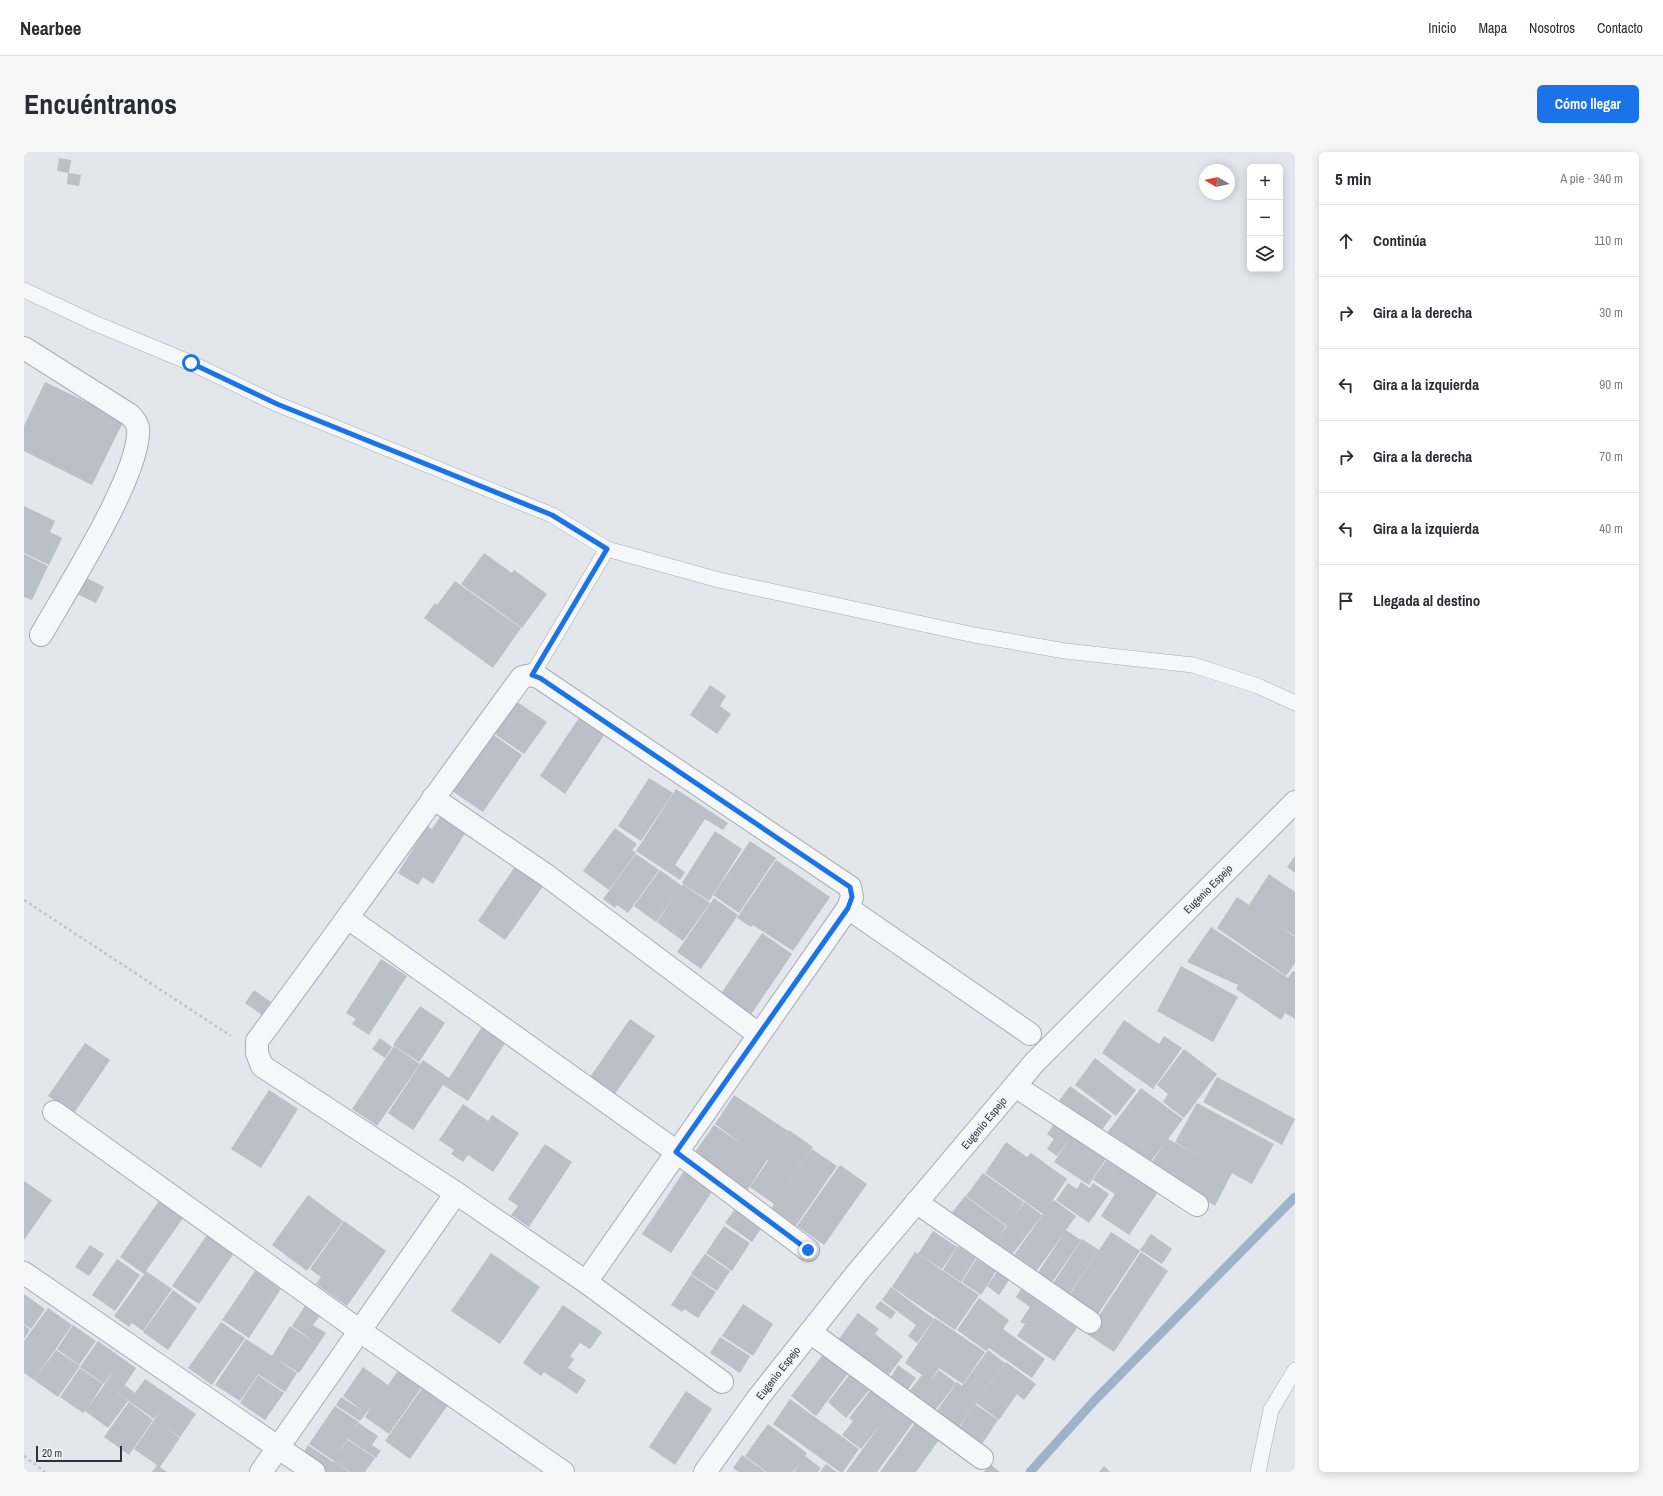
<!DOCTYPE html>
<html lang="es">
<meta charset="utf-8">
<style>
:root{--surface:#fff;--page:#f7f7f7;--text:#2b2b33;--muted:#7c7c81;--line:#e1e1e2;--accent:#1a73e8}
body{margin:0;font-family:"Archivo Narrow",sans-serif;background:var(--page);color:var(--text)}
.controls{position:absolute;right:12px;top:12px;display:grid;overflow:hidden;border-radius:6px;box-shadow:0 2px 10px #0003}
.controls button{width:36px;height:36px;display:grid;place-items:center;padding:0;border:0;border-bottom:1px solid var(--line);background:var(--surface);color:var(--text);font:20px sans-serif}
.compass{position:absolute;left:1175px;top:12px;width:36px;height:36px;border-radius:50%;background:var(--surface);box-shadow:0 2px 10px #0003;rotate:279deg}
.scale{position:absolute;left:12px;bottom:10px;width:86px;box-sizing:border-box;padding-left:4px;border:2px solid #2a3343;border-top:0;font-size:11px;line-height:14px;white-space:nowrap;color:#2a3343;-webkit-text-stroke:3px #f3f5f8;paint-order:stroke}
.stop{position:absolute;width:12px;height:12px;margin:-9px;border:3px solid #1a73e8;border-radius:50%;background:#fff}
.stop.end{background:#1a73e8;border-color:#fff;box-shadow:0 1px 4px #0008}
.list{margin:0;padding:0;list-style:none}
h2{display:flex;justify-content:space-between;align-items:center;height:52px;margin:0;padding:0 16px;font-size:17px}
h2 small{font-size:13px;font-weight:400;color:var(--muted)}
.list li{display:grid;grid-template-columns:26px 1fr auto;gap:12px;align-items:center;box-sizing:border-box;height:72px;padding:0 16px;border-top:1px solid var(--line)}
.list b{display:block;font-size:15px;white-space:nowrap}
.list em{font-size:13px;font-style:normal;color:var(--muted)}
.icon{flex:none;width:22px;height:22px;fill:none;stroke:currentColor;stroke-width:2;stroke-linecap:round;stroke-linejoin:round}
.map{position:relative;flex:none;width:1271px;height:1320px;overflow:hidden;border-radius:6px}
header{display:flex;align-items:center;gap:24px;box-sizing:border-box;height:56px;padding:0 20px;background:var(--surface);border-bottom:1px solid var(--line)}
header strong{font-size:19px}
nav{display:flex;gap:22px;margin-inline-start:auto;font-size:14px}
.intro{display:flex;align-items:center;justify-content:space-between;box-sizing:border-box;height:96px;padding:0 24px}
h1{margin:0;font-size:28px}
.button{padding:10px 18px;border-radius:6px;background:var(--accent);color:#fff;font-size:14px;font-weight:700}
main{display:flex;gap:24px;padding:0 24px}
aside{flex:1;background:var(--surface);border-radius:6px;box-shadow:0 2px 10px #0003}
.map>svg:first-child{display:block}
</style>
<header>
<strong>Nearbee</strong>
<nav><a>Inicio</a><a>Mapa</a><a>Nosotros</a><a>Contacto</a></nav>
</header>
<div class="intro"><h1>Encuéntranos</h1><a class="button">Cómo llegar</a></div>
<main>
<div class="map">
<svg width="1271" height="1320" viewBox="0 0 1271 1320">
<rect width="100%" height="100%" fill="#e3e6eb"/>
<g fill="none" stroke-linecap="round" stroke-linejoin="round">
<polyline stroke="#9eb2cb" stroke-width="9" points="1006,1320 1070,1249 1271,1045"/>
</g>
<g fill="#babfc8">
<polygon points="35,6 47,8 45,21 33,19"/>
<polygon points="44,21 57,23 55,34 43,32"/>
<polygon points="21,230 100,268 68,333 0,299 0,274"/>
<polygon points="0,354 31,369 26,380 38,386 25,413 0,401"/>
<polygon points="460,401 488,421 490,418 523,442 498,476 437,432"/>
<polygon points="0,402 24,414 8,448 0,445"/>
<polygon points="61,425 80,435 72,451 53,442"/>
<polygon points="431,429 497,476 469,516 400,466 411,451 413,453"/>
<polygon points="686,533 702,544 696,554 707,562 693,582 666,563"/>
<polygon points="487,546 523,570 500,602 465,578"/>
<polygon points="559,560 584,577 541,642 516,624"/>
<polygon points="467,581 498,603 459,660 428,639"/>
<polygon points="625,626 649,641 617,689 594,674"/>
<polygon points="652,637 704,671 699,678 681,667 651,713 661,720 656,728 612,699"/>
<polygon points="420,659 445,675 409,732 399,725 394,733 374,721 403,674 408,677"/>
<polygon points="591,676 613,692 608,698 612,701 585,738 559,719"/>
<polygon points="691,679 718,697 685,749 658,731"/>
<polygon points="726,689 752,706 715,761 689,743"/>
<polygon points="612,702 635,718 604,761 593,753 591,756 579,747"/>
<polygon points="1271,704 1271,721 1263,715"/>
<polygon points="752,708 806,745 769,799 729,773 727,775 713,766"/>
<polygon points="494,710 522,730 481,788 454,769"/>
<polygon points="636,718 658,734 632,770 610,754"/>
<polygon points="1245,722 1271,740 1271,784 1257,775 1271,785 1271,811 1262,824 1193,776 1213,745 1225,753"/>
<polygon points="659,732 686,751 659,789 633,770"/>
<polygon points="690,746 714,763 677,817 653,800"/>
<polygon points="1187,775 1264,826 1269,819 1271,820 1271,867 1261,861 1257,868 1212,837 1214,833 1163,810"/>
<polygon points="738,781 768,802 726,864 696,843"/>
<polygon points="357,807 383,824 345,883 328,872 332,867 322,861"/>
<polygon points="1157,814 1214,845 1189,890 1133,859"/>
<polygon points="230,838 247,850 238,863 221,851"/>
<polygon points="396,854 421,871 395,910 369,893"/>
<polygon points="606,867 631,884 586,949 562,931"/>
<polygon points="1100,868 1135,892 1140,884 1158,896 1129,937 1078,901"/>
<polygon points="459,873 483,888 444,949 419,933 389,978 364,961 399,908 425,926"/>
<polygon points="356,886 368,895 361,906 348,897"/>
<polygon points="61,891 86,908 50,961 24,944"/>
<polygon points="370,894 396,912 353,974 328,957"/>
<polygon points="1160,897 1193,922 1160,966 1139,950 1144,942 1133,933"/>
<polygon points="1071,906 1112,938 1092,964 1051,933"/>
<polygon points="1193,925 1271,967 1258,993 1179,950"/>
<polygon points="1046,934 1088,964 1074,983 1032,953"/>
<polygon points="1117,936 1159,967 1144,987 1174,1003 1151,990 1173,951 1250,992 1228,1032 1208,1021 1191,1054 1127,1011 1141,991 1123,1014 1082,982"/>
<polygon points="245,938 274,957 237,1016 207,997"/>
<polygon points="710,943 764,979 760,986 765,978 789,995 753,1047 788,997 813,1014 771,1075 747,1057 750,1052 726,1035 744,1009 743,1008 719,1045 666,1007 690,973 721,994 691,972"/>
<polygon points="439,952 464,969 468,963 495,981 469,1020 444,1003 439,1010 427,1002 430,998 415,988"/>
<polygon points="1030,972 1047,984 1050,979 1085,1002 1065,1033 1030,1010 1046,986 1033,1004 1023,997 1030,987 1023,982"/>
<polygon points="982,990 1003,1005 1007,1001 1043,1027 1027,1051 1030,1048 1052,1064 1042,1078 1057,1088 1027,1132 1013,1122 1041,1080 1008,1125 986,1109 1019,1062 961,1021"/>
<polygon points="521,992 548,1010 505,1075 487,1063 494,1054 484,1047"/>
<polygon points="1086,1002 1136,1037 1105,1083 1077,1064 1091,1042 1069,1028"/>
<polygon points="816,1013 843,1032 800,1093 773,1074"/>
<polygon points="660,1019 689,1038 647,1101 618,1082"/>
<polygon points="959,1021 1000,1050 990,1064 1001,1050 1018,1063 984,1108 923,1067 941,1044 982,1074 975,1085 983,1074 942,1044"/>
<polygon points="0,1029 28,1048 0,1088"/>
<polygon points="1057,1030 1066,1036 1069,1031 1085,1042 1065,1071 1032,1048 1044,1031 1053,1037"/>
<polygon points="284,1043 319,1069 283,1119 248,1093"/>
<polygon points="135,1049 159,1066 122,1119 148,1137 119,1179 108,1171 105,1175 90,1164 120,1122 96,1105"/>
<polygon points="714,1053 741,1071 728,1090 701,1071"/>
<polygon points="320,1069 362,1099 323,1154 292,1132 297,1125 286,1117"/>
<polygon points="700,1074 726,1091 708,1119 682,1101"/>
<polygon points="909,1079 933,1095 918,1117 894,1102"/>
<polygon points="185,1080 212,1098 175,1152 148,1134"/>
<polygon points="1087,1080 1116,1099 1072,1165 1044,1145"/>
<polygon points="1127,1082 1148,1097 1138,1112 1116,1098"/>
<polygon points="1058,1087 1075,1098 1044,1144 1028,1133"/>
<polygon points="66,1093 80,1102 65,1124 51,1115"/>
<polygon points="934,1094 952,1106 937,1130 919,1118"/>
<polygon points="891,1100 955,1143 931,1178 868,1135"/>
<polygon points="1117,1100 1144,1119 1090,1200 1063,1182"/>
<polygon points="467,1101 516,1135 476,1192 427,1159"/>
<polygon points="681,1102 706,1119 693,1139 667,1122"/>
<polygon points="953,1106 972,1119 957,1143 938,1130"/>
<polygon points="93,1107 116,1123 91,1159 68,1143"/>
<polygon points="231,1119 257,1137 225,1186 198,1168"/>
<polygon points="973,1120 985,1128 975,1143 963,1134"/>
<polygon points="667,1123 692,1140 674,1166 660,1157 658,1160 647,1153"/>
<polygon points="867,1135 910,1167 893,1191 884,1184 892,1173 858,1148"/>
<polygon points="997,1137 1053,1176 1030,1209 993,1184 1001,1172 996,1170 1006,1155 992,1145"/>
<polygon points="149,1138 173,1156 144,1198 119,1180"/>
<polygon points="0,1142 21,1157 7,1177 0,1172"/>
<polygon points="955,1146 985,1168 979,1177 1021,1207 1008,1226 965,1196 962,1199 933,1178"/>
<polygon points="284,1149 299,1160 289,1173 302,1181 275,1221 249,1205 273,1221 261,1240 234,1222 216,1249 191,1233 209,1206 224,1217 209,1206 222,1187 248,1204 266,1174 292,1191 268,1174"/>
<polygon points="856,1149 872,1160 867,1167 851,1156"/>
<polygon points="719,1152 749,1172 729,1204 698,1184"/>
<polygon points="539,1153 578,1180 566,1197 556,1191 546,1204 550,1207 544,1216 562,1228 553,1242 520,1220 517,1224 499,1211"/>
<polygon points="24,1156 48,1173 10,1228 0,1221 0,1189"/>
<polygon points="834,1161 855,1177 851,1182 879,1204 858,1232 809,1195"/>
<polygon points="911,1166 961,1200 939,1232 915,1216 906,1229 915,1218 932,1231 906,1265 880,1246 898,1223 881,1211"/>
<polygon points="197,1170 221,1186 188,1233 164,1216"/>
<polygon points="0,1173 6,1178 0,1187"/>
<polygon points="49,1173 72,1189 55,1213 33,1197"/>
<polygon points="696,1185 726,1204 716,1221 686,1201"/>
<polygon points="74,1189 112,1216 101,1233 111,1241 121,1227 172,1262 156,1285 142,1276 156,1286 136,1315 143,1320 128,1320 133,1313 110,1297 139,1255 130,1267 88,1237 104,1249 84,1276 61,1259 59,1261 36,1245 56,1216 79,1232 63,1257 81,1232 92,1213 80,1232 56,1215"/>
<polygon points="804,1196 829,1215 792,1264 767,1244"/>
<polygon points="32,1198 56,1214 34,1245 10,1228"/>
<polygon points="964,1198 981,1211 932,1279 910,1263 933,1230 938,1234"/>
<polygon points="982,1210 1012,1232 1000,1248 993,1242 975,1268 952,1251"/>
<polygon points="874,1213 892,1226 882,1240 865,1228"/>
<polygon points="339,1215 364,1233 376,1216 399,1233 365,1282 341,1265 347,1255 336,1269 312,1253 317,1245 339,1259 319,1244"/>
<polygon points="831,1216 850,1232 822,1266 804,1250"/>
<polygon points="234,1223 260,1241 241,1268 216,1251"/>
<polygon points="852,1231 893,1265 853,1320 822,1320 859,1269 837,1297 818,1283 829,1269 825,1266"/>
<polygon points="401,1232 426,1250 386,1307 361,1289"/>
<polygon points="662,1239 688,1257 651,1313 625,1295"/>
<polygon points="766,1247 835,1297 819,1320 816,1320 749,1272"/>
<polygon points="105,1250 129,1268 105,1303 80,1285"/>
<polygon points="951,1252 974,1268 954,1298 931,1282"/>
<polygon points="311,1254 335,1270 328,1280 335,1271 354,1284 348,1293 357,1299 352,1306 324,1287 313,1303 324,1288 351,1306 341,1320 326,1320 285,1292"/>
<polygon points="893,1268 917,1285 892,1320 856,1320"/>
<polygon points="744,1272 783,1301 781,1304 797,1316 794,1320 770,1320 777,1310 769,1320 743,1320 721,1304"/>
<polygon points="284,1293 309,1310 305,1316 310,1309 325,1320 298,1320 276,1306"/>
<polygon points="718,1303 742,1320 715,1320 709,1316"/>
<polygon points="802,1312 813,1320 796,1320"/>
<polygon points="966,1312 976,1320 960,1320"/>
<polygon points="1080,1314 1086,1320 1075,1320"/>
</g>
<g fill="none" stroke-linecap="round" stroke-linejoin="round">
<defs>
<g id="lane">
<polyline points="0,138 68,170 167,211 253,252 528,363 583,397 695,428 950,483 1041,499 1169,513 1234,534 1271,551"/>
<polyline points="508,523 583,397"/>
<polyline points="1234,1320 1247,1258 1271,1218"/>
</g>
<g id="street">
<path d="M 0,196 L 106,263 C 109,266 113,271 114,276 C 118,320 41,440 17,483"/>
<polyline points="409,646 522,723 734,882"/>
<polyline points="824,756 1006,882"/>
<polyline points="324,766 653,1000 784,1098"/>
<polyline points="991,934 1173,1053"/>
<polyline points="30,960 336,1179 539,1320"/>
<polyline points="892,1050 1066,1170"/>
<polyline points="0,1121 290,1320"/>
<path d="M 562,1130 L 824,756 L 828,745 L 826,735 L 516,526 L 508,523 L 498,525 C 409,646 323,768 233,889 L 233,901 L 238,914 L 432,1041 L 562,1130 L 698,1230"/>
<polyline points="786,1180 958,1306"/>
<polyline points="237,1320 432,1041"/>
<polyline points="681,1320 734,1246 833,1121 1011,910 1271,650"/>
</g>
</defs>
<use href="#lane" stroke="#a8adb5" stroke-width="16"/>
<use href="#street" stroke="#a8adb5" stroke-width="24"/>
<g stroke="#c1c4ca" stroke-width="2.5" stroke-dasharray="3 3" stroke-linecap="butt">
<polyline points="0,748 207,884"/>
<polyline points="0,1304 21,1320"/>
</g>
<use href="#lane" stroke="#f6f7f9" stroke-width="15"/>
<use href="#street" stroke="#f6f7f9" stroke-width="22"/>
</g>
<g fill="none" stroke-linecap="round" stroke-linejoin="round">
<polyline stroke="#1a73e8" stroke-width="5" points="167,211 253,252 528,363 583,397 508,523 516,526 826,735 828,745 824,756 652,1000 784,1098"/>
</g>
<g text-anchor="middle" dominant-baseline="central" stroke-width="3.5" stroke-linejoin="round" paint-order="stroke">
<g font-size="11" fill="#2a3343" stroke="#f3f5f8">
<text transform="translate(1184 737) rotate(-45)">Eugenio Espejo</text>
<text transform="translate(960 971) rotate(-50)">Eugenio Espejo</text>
<text transform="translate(754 1221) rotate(-52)">Eugenio Espejo</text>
</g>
</g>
</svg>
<div class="controls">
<button>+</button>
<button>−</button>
<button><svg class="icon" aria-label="layers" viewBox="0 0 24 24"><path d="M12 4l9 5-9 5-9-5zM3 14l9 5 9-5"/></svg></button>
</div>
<svg class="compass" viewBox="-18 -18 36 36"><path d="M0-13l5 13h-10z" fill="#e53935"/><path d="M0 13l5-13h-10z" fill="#7c7c81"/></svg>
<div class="scale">20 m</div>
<div class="stop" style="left:167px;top:211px"></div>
<div class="stop end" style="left:784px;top:1098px"></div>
</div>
<aside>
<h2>5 min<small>A pie · 340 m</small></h2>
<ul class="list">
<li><svg class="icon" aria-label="ahead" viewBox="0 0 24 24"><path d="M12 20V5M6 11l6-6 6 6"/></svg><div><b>Continúa</b></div><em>110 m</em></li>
<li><svg class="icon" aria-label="right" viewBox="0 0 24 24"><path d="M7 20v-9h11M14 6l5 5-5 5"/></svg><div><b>Gira a la derecha</b></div><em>30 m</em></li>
<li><svg class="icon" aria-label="left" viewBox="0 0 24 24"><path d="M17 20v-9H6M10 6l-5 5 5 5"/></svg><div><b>Gira a la izquierda</b></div><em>90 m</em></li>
<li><svg class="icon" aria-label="right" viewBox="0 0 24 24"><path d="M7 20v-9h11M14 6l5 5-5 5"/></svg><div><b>Gira a la derecha</b></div><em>70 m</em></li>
<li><svg class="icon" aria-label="left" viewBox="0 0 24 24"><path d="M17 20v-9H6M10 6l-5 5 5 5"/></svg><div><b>Gira a la izquierda</b></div><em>40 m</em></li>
<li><svg class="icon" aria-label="arrive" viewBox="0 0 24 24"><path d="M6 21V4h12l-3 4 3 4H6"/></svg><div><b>Llegada al destino</b></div></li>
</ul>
</aside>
</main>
